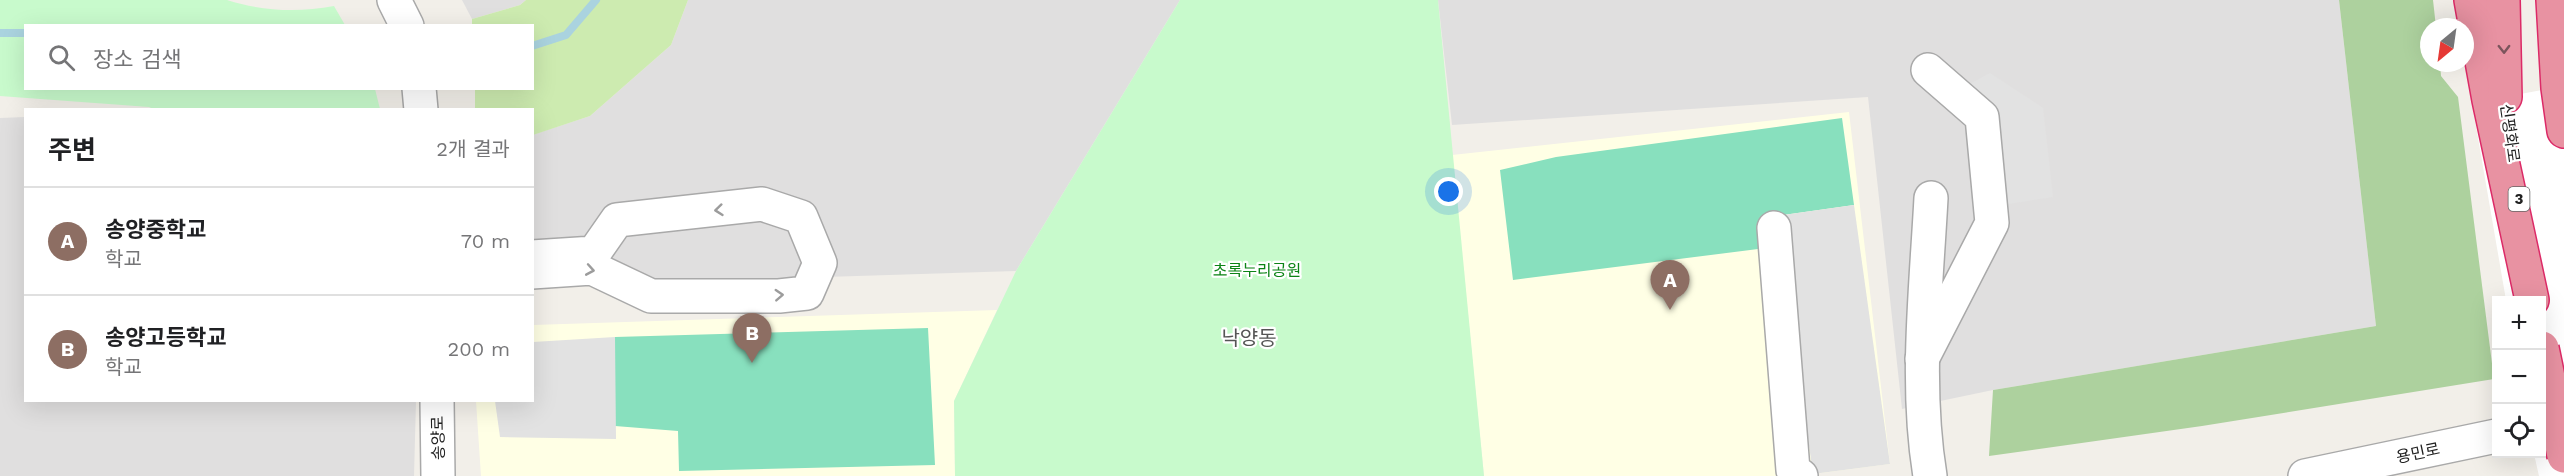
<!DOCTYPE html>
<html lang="ko">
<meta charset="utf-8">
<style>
:root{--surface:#fff;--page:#f6f6f6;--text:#202124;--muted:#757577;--line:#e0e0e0;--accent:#0b8043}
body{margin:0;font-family:"Work Sans","Noto Sans KR",sans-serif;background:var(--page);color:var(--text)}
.controls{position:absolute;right:18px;bottom:18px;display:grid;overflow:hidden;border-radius:0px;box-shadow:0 6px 24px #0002}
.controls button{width:54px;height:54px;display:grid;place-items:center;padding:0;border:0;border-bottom:2px solid var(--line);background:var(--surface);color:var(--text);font:30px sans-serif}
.compass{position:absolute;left:2420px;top:18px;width:54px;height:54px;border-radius:50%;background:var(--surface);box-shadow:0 6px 24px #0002;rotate:209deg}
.you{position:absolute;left:1449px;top:192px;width:21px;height:21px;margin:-15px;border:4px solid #fff;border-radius:50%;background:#1a73e8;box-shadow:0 0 0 9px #1a73e833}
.badge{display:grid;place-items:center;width:39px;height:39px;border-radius:50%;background:var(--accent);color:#fff;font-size:20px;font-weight:700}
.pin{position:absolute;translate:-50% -50px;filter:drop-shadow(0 2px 3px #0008)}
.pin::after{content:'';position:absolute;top:32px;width:21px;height:18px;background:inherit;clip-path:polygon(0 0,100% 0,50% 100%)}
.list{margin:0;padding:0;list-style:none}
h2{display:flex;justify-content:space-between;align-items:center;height:78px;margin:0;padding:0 24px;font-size:26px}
h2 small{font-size:20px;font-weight:400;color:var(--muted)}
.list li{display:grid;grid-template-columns:39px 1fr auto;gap:18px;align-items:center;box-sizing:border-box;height:108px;padding:0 24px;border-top:2px solid var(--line)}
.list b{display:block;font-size:22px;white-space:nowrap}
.list p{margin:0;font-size:20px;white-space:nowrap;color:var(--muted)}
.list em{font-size:20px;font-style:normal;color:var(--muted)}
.icon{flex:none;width:33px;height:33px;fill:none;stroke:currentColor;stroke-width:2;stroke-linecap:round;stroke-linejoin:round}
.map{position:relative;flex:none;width:2564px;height:476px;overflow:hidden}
.search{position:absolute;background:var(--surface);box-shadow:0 6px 24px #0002;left:24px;top:24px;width:510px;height:66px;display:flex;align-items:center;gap:15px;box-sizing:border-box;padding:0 21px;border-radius:0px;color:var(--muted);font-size:22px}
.panel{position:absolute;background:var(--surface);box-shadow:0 6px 24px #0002;left:24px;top:108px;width:510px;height:294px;border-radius:0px}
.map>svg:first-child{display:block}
</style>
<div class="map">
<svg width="2564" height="476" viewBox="0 0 2564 476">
<rect width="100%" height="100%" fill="#f2efe9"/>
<g fill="#e0dfdf">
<polygon points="462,0 526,0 520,5 472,19"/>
<polygon points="688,0 1180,0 1016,271 533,286 532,135 590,116 671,45"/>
<polygon points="1438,0 2339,0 2376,326 1993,390 1902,409 1868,97 1452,125"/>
<polygon points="25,117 26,400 416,401 414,476 0,476 0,118"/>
</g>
<g fill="#ffffe5">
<polygon points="1849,112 1890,464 1814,474 1813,476 1484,476 1452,155"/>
<polygon points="997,310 954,401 955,476 481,476 476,401 532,400 533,325"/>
</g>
<polygon fill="#cdebb0" points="526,0 688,0 671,45 590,116 533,135 532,110 475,109 475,89 532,88 532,26 472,25 472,19 520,5"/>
<polygon fill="#add19e" points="2339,0 2433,0 2436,27 2429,27 2429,63 2440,63 2441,76 2458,97 2494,379 2202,426 1989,456 1993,390 2376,326"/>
<g fill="#c8facc">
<path d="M 0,0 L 227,0 C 262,11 297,13 334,6 L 345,25 L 26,26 L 26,88 L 375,89 L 380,109 L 156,110 L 149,107 L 0,96 Z"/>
<polygon points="1180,0 1438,0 1484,476 955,476 954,401 1016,271"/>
</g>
<g fill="#88e0be">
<polygon points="1842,118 1854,205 1777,216 1766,248 1513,280 1500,170 1556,157"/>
<polygon points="928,328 935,465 679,471 678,431 615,426 615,337"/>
</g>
<g fill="#e2e2e2">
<polygon points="1990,73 2043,108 2053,197 1982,208 1966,86"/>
<polygon points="1854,205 1890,464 1813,474 1777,216"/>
<polygon points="615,337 616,439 500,437 495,401 532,400 533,342"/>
</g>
<polygon fill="#fff" points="2564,86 2564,476 2539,476 2534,454 2542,454 2542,300 2506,300 2472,103"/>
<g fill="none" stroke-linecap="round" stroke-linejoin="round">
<g stroke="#aad3df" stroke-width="8">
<polyline points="0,33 26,33"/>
<polyline points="532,46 566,35 596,0"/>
</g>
<defs>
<g id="minor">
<polyline points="394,0 407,26"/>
<polyline points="419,88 421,110"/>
<polyline points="1774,228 1793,470 1801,476"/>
<polyline points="532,257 594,253 617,220 762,204 801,217 820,263 807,293 779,296 651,296 592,268 532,272"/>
<polyline points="1922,359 1992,223 1982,117 1928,70"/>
<polyline points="437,400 438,476"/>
<path d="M 1930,476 C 1915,384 1926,291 1931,198"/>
<polyline points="2305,476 2496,436"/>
</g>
<g id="highway">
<polyline points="2471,0 2489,100 2532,300"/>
<polyline points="2503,0 2505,97"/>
<polyline points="2553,0 2558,88 2564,131"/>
</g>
</defs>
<use href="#minor" stroke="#a9a9a9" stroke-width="36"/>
<use href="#highway" stroke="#dc2a67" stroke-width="36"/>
<use href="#minor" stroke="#fff" stroke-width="33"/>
<use href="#highway" stroke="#e892a2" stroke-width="33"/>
<defs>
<polyline id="highway-bridge" points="2542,348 2564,456"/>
</defs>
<use href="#highway-bridge" stroke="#dc2a67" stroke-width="36" stroke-linecap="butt"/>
<use href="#highway-bridge" stroke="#e892a2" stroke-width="33"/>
</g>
<defs><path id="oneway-chevron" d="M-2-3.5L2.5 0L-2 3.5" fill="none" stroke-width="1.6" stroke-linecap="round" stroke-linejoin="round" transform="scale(1.5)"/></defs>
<use stroke="#7b545c" href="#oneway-chevron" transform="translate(2504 49) rotate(89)"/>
<g stroke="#9c9c9c">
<use href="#oneway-chevron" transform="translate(719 210) rotate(174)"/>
<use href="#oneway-chevron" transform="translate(590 270) rotate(10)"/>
<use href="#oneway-chevron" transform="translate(779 295) rotate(-3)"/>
</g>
<g text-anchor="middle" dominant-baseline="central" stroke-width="4.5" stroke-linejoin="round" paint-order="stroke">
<rect fill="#fff" stroke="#646464" stroke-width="1.5" x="2508.5" y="187" width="21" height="24" rx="4.5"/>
<g font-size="15" font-weight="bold" fill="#222">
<text x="2519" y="199">3</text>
</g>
<g font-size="16" fill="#222" stroke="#fff">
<text transform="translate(2510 133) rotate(82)">신평화로</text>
<text transform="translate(438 438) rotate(-91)">송양로</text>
<text transform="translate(2418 453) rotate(-12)">용민로</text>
</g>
<g font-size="16" fill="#0c8416" stroke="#fff">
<text x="1257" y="270">초록누리공원</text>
</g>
<g font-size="20" fill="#555" stroke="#fff">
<text x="1249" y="338">낙양동</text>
</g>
</g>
</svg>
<div class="controls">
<button>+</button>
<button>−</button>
<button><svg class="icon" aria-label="locate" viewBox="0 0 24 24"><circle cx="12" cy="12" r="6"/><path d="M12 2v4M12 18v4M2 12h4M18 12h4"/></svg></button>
</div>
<svg class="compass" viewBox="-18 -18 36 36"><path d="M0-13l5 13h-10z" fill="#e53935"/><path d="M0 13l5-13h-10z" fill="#757577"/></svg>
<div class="you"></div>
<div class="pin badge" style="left:1670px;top:310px;background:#8d6e63">A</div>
<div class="pin badge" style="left:752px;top:363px;background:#8d6e63">B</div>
<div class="search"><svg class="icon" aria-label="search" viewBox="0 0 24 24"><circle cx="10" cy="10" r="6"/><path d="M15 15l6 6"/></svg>장소 검색</div>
<section class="panel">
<h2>주변<small>2개 결과</small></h2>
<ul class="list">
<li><span class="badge" style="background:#8d6e63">A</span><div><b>송양중학교</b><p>학교</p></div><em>70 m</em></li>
<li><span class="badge" style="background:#8d6e63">B</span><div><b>송양고등학교</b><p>학교</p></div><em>200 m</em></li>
</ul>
</section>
</div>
